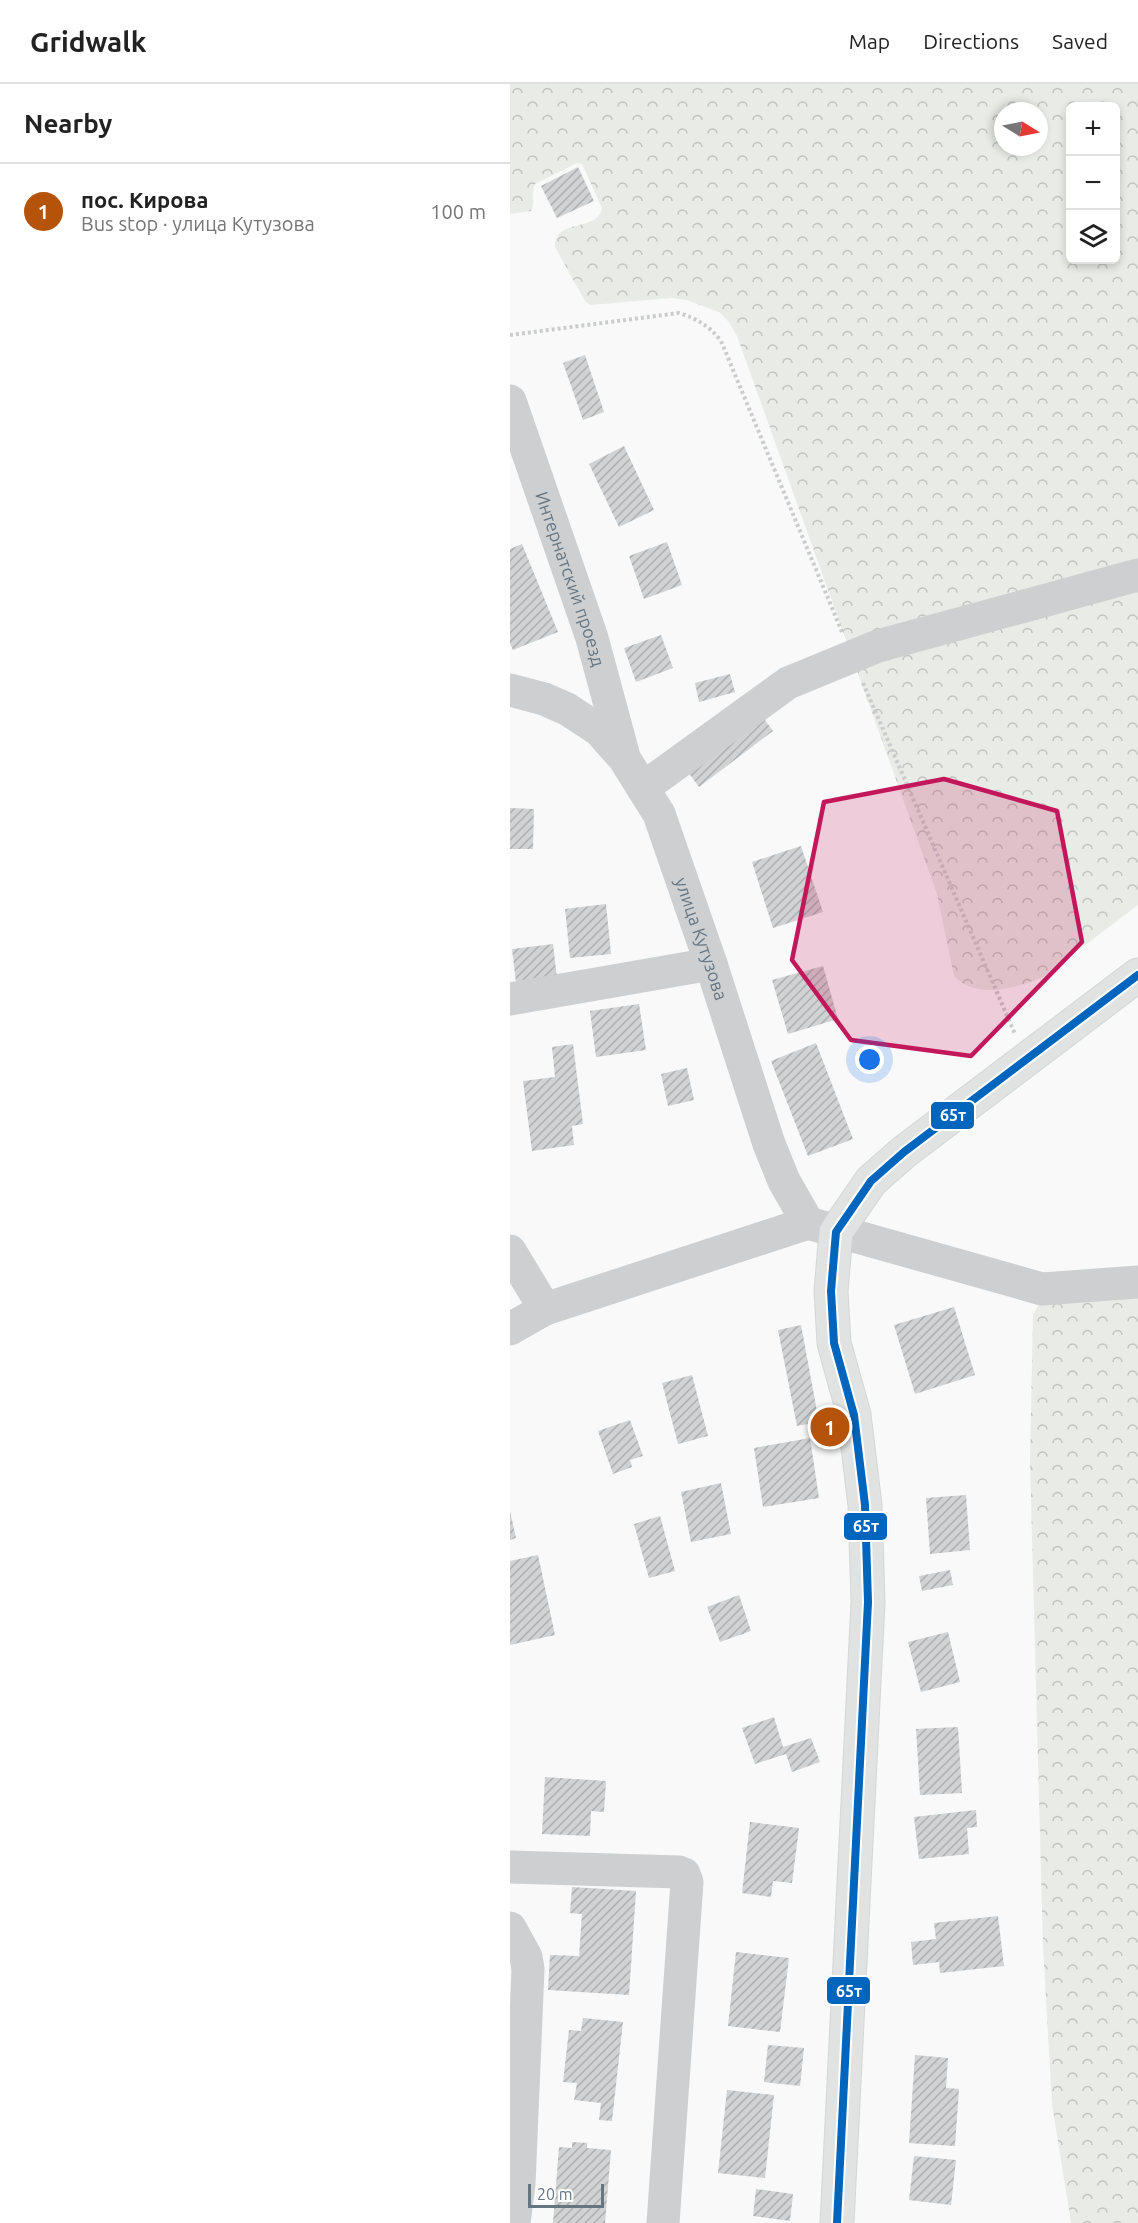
<!DOCTYPE html>
<meta charset="utf-8">
<style>
:root{--surface:#fff;--page:#f2f2f2;--text:#222;--muted:#767676;--line:#e0e0e0;--accent:#b45309}
body{margin:0;font-family:Ubuntu,sans-serif;background:var(--page);color:var(--text)}
.controls{position:absolute;right:18px;top:18px;display:grid;overflow:hidden;border-radius:9px;box-shadow:0 3px 9px #0003}
.controls button{width:54px;height:54px;display:grid;place-items:center;padding:0;border:0;border-bottom:2px solid var(--line);background:var(--surface);color:var(--text);font:30px sans-serif}
.compass{position:absolute;left:484px;top:18px;width:54px;height:54px;border-radius:50%;background:var(--surface);box-shadow:0 3px 9px #0003;rotate:100deg}
.scale{position:absolute;left:18px;bottom:15px;width:76px;box-sizing:border-box;padding-left:6px;border:3px solid #657683;border-top:0;font-size:16px;line-height:21px;white-space:nowrap;color:#657683;-webkit-text-stroke:4px #fff;paint-order:stroke}
.you{position:absolute;left:360px;top:976px;width:21px;height:21px;margin:-15px;border:4px solid #fff;border-radius:50%;background:#1a73e8;box-shadow:0 0 0 9px #1a73e833}
.badge{display:grid;place-items:center;width:39px;height:39px;border-radius:50%;background:var(--accent);color:#fff;font-size:20px;font-weight:700}
.pin{position:absolute;translate:-50% -50%;border:3px solid #fff;box-shadow:0 2px 6px #0006}
.list{margin:0;padding:0;list-style:none}
h2{display:flex;justify-content:space-between;align-items:center;height:78px;margin:0;padding:0 24px;font-size:26px}
h2 small{font-size:20px;font-weight:400;color:var(--muted)}
.list li{display:grid;grid-template-columns:39px 1fr auto;gap:18px;align-items:center;box-sizing:border-box;height:96px;padding:0 24px;border-top:2px solid var(--line)}
.list b{display:block;font-size:22px;white-space:nowrap}
.list p{margin:0;font-size:20px;white-space:nowrap;color:var(--muted)}
.list em{font-size:20px;font-style:normal;color:var(--muted)}
.icon{flex:none;width:33px;height:33px;fill:none;stroke:currentColor;stroke-width:2;stroke-linecap:round;stroke-linejoin:round}
.map{position:relative;flex:none;width:628px;height:2139px;overflow:hidden}
header{display:flex;align-items:center;gap:36px;box-sizing:border-box;height:84px;padding:0 30px;background:var(--surface);border-bottom:2px solid var(--line)}
header strong{font-size:28px}
nav{display:flex;gap:33px;margin-inline-start:auto;font-size:21px}
main{display:flex}
aside{flex:1;background:var(--surface)}
.map>svg:first-child{display:block}
</style>
<header>
<strong>Gridwalk</strong>
<nav><a>Map</a><a>Directions</a><a>Saved</a></nav>
</header>
<main>
<aside>
<h2>Nearby<small></small></h2>
<ul class="list">
<li><span class="badge">1</span><div><b>пос. Кирова</b><p>Bus stop · улица Кутузова</p></div><em>100 m</em></li>
</ul>
</aside>
<div class="map">
<svg width="628" height="2139" viewBox="0 0 628 2139">
<defs>
<pattern id="forest-crowns" width="20" height="18" patternUnits="userSpaceOnUse" patternTransform="scale(1.5)"><rect width="20" height="18" fill="#e8ebe6"/><path d="M2 6a3 3 0 1 1 6 0M12 15a3 3 0 1 1 6 0" fill="none" stroke="#c0c3c0"/></pattern>
<pattern id="building-hatch" width="6" height="6" patternUnits="userSpaceOnUse" patternTransform="scale(1.5)"><rect width="6" height="6" fill="#d0d2d3"/><path d="M-1 1l2-2M0 6l6-6M5 7l2-2" fill="none" stroke="#acafb1"/></pattern>
</defs>
<rect width="100%" height="100%" fill="#f9f9f9"/>
<g fill="url(#forest-crowns)" fill-rule="evenodd">
<path d="M 0,0 L 628,0 L 628,821 L 533,893 C 506,904 466,916 444,892 L 427,810 L 227,252 L 219,238 L 209,228 L 177,216 L 161,214 L 80,221 L 75,217 L 45,163 C 45,133 88,149 92,124 L 72,80 L 67,79 L 25,100 C 20,109 26,118 21,127 L 0,130 ZM 560,22 L 606,22 L 606,176 L 560,176 ZM 493,27 L 529,27 L 529,63 L 493,63 Z"/>
<polygon points="628,1185 628,2139 561,2139 542,2020 533,1863 520,1377 523,1230 531,1218"/>
</g>
<g fill="url(#building-hatch)">
<polygon points="68,83 84,117 47,134 31,102"/>
<polygon points="75,271 94,328 73,336 53,279"/>
<polygon points="114,362 144,426 109,443 79,380"/>
<polygon points="157,458 172,501 134,515 119,472"/>
<polygon points="12,460 48,548 3,566 0,559 0,465"/>
<polygon points="151,551 163,584 126,598 114,564"/>
<polygon points="220,590 225,608 189,618 185,599"/>
<polygon points="252,632 263,647 189,703 178,688"/>
<polygon points="0,724 24,725 23,765 0,765"/>
<polygon points="291,762 313,828 263,844 242,778"/>
<polygon points="96,820 101,870 60,874 55,825"/>
<polygon points="43,860 47,894 6,899 2,865"/>
<polygon points="313,882 328,935 278,950 262,896"/>
<polygon points="129,920 136,966 86,973 80,927"/>
<polygon points="306,959 343,1055 298,1072 261,977"/>
<polygon points="63,960 73,1040 62,1042 64,1061 22,1067 13,997 45,993 42,963"/>
<polygon points="177,984 184,1016 158,1022 151,990"/>
<polygon points="444,1223 465,1291 405,1310 384,1241"/>
<polygon points="291,1241 309,1338 287,1342 268,1246"/>
<polygon points="182,1291 198,1352 168,1360 152,1299"/>
<polygon points="120,1336 133,1372 120,1376 122,1383 103,1390 88,1347"/>
<polygon points="300,1354 309,1414 253,1423 244,1364"/>
<polygon points="211,1399 221,1450 181,1458 171,1408"/>
<polygon points="456,1411 460,1466 420,1470 416,1414"/>
<polygon points="0,1427 6,1454 0,1456"/>
<polygon points="150,1432 165,1487 139,1494 124,1440"/>
<polygon points="28,1471 45,1551 0,1561 0,1477"/>
<polygon points="440,1486 443,1501 412,1507 409,1492"/>
<polygon points="229,1511 241,1547 210,1558 197,1523"/>
<polygon points="438,1548 450,1598 411,1608 398,1558"/>
<polygon points="264,1633 273,1663 301,1654 310,1678 282,1688 276,1670 245,1680 232,1644"/>
<polygon points="448,1643 452,1709 410,1711 406,1645"/>
<polygon points="35,1693 96,1697 94,1728 81,1727 80,1752 32,1750"/>
<polygon points="466,1726 467,1743 457,1744 459,1770 409,1775 404,1733"/>
<polygon points="240,1738 289,1744 282,1799 263,1797 261,1813 232,1809"/>
<polygon points="62,1803 126,1807 119,1911 38,1906 40,1871 69,1872 72,1830 60,1829"/>
<polygon points="488,1832 494,1882 430,1889 429,1878 403,1881 401,1858 426,1855 424,1839"/>
<polygon points="226,1868 279,1874 270,1948 218,1942"/>
<polygon points="73,1934 113,1938 102,2037 89,2036 91,2019 64,2016 67,1999 53,1998 59,1946 71,1947"/>
<polygon points="258,1961 294,1964 290,2002 254,1998"/>
<polygon points="405,1971 438,1974 436,2004 449,2005 445,2062 399,2059"/>
<polygon points="217,2006 264,2011 255,2094 208,2089"/>
<polygon points="62,2058 77,2059 77,2064 101,2066 95,2139 43,2139 49,2063 62,2064"/>
<polygon points="404,2072 446,2076 441,2121 399,2116"/>
<polygon points="246,2105 283,2110 280,2137 243,2132"/>
</g>
<g fill="none" stroke-linecap="round" stroke-linejoin="round">
<defs>
<polyline id="major" points="327,2139 358,1518 355,1421 344,1331 324,1259 321,1207 326,1148 361,1097 394,1068 628,891"/>
</defs>
<use href="#major" stroke="#d5d6d7" stroke-width="35"/>
<g stroke="#cbcccd" stroke-width="4" stroke-dasharray="3 3" stroke-linecap="butt">
<path d="M 0,251 L 169,229 C 188,235 199,242 211,257 L 332,548"/>
<polyline points="353,599 505,950"/>
</g>
<g stroke="#cecfd0" stroke-width="33">
<path id="s1" d="M 0,317 L 82,554 L 113,669"/>
<path id="s2" d="M 0,606 L 34,615 L 57,625 L 89,646 L 114,674 L 149,730 L 201,880 L 259,1060 L 274,1097 L 298,1139 L 532,1205 L 628,1198"/>
<polyline points="133,704 278,599 368,562 628,491"/>
<polyline points="0,915 201,880"/>
<polyline points="0,1167 35,1225"/>
<polyline points="0,1245 35,1225 298,1139"/>
<polyline points="0,1783 169,1788 174,1790 177,1798 153,2139"/>
<polyline points="0,1844 16,1873 18,1885 9,2100 4,2139"/>
</g>
<use href="#major" stroke="#e1e2e2" stroke-width="33"/>
<defs>
<polyline id="bus-1" points="327,2139 358,1518 355,1421 344,1331 324,1259 321,1207 326,1148 361,1097 394,1068 628,891"/>
</defs>
<use href="#bus-1" stroke="#fff" stroke-width="12"/>
<use href="#bus-1" stroke="#0065bd" stroke-width="8"/>
</g>
<path fill="#c2185b" fill-opacity="0.2" stroke="#c2185b" stroke-width="4.5" stroke-linejoin="round" d="M 434,695 L 547,727 L 572,858 L 461,972 L 341,956 L 282,876 L 314,718 Z"/>
<g text-anchor="middle" dominant-baseline="central" stroke-width="6" stroke-linejoin="round" paint-order="stroke">
<g font-size="18" fill="#657683" stroke="#fff">
<text stroke="none"><textPath href="#s1" startOffset="188">Интернатский проезд</textPath></text>
<text stroke="none"><textPath href="#s2" startOffset="334">улица Кутузова</textPath></text>
</g>
</g>
<g stroke="#fff" stroke-width="2">
<rect x="420" y="1017" width="45" height="29" rx="6" fill="#0065bd"/>
<rect x="333" y="1428" width="45" height="29" rx="6" fill="#0065bd"/>
<rect x="316" y="1892" width="45" height="29" rx="6" fill="#0065bd"/>
</g>
<g font-size="16" text-anchor="middle" font-weight="bold" fill="#fff">
<text x="443" y="1037">65т</text>
<text x="356" y="1448">65т</text>
<text x="339" y="1913">65т</text>
</g>
</svg>
<div class="controls">
<button>+</button>
<button>−</button>
<button><svg class="icon" aria-label="layers" viewBox="0 0 24 24"><path d="M12 4l9 5-9 5-9-5zM3 14l9 5 9-5"/></svg></button>
</div>
<svg class="compass" viewBox="-18 -18 36 36"><path d="M0-13l5 13h-10z" fill="#e53935"/><path d="M0 13l5-13h-10z" fill="#767676"/></svg>
<div class="scale">20 m</div>
<div class="you"></div>
<div class="pin badge" style="left:320px;top:1343px">1</div>
</div>
</main>
